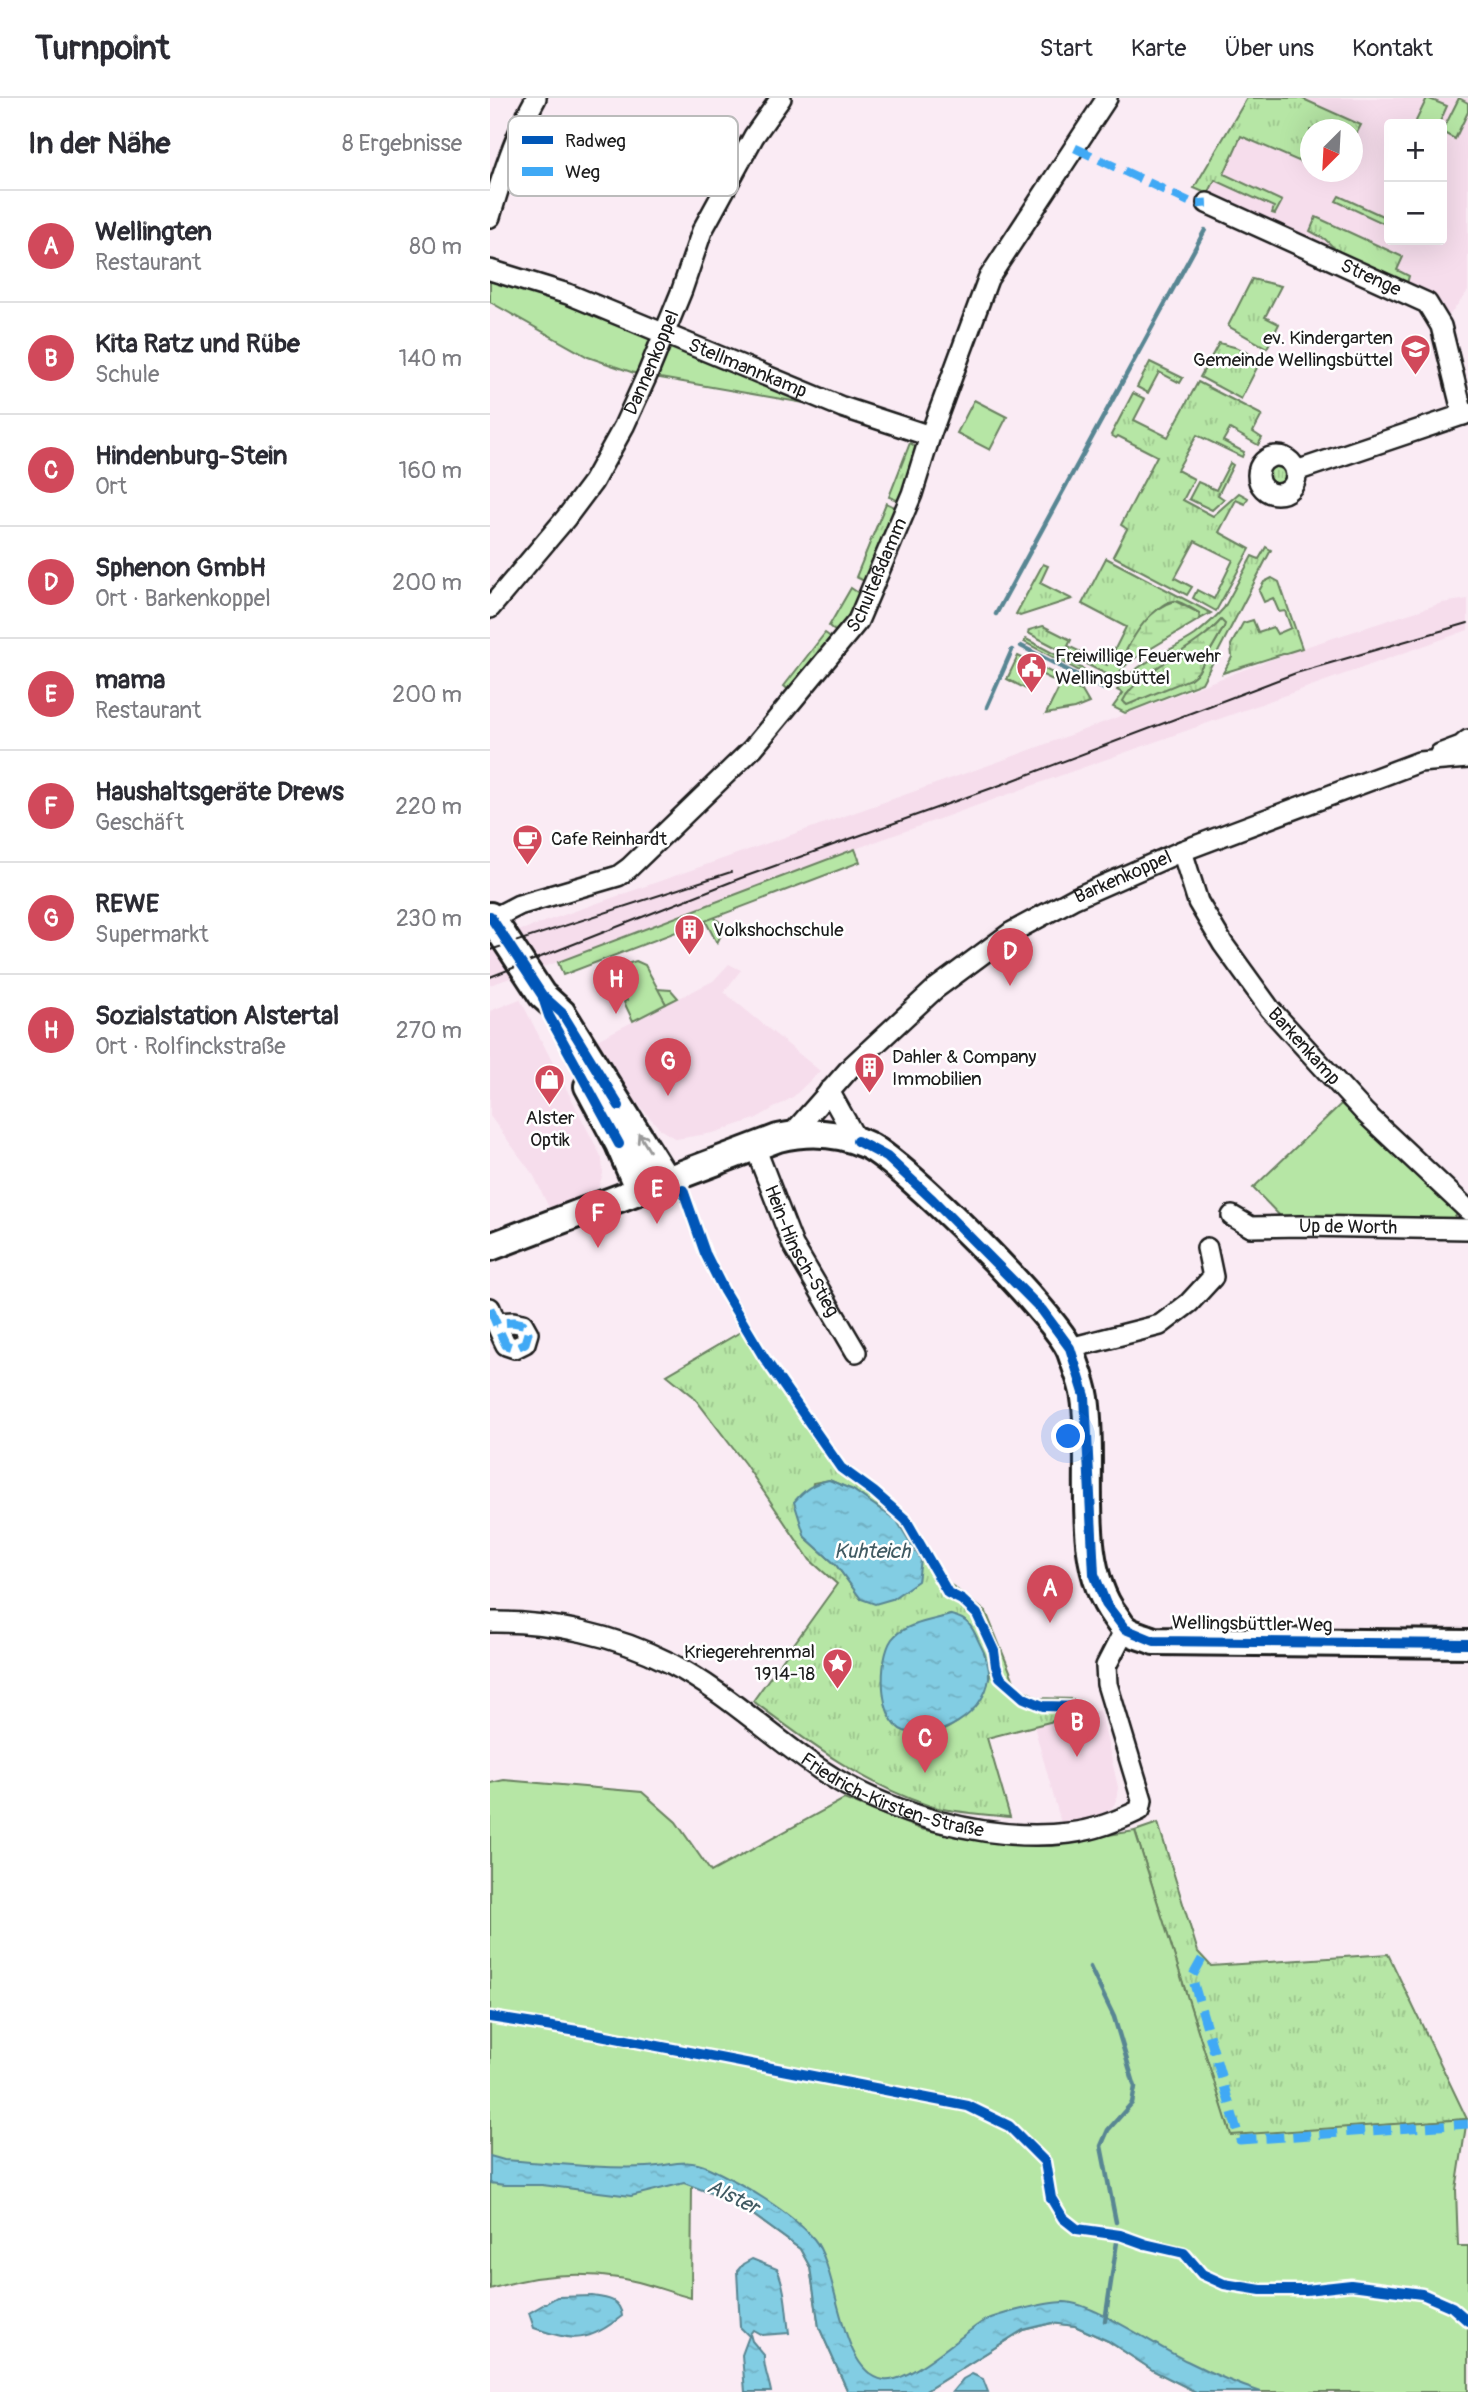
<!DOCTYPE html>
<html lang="de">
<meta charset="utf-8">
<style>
:root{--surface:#fff;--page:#f2f2f3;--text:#2b2b33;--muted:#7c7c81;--line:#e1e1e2;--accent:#d1495b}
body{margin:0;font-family:Pangolin,sans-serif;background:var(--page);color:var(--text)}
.controls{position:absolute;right:21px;top:21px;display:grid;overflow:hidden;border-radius:7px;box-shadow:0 7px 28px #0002}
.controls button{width:63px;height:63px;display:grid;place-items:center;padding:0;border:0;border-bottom:2px solid var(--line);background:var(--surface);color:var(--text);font:35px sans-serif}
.compass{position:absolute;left:810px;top:21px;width:63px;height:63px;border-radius:50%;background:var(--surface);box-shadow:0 7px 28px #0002;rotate:204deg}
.you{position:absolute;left:579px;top:1339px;width:24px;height:24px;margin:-18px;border:5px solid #fff;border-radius:50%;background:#1a73e8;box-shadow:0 0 0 10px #1a73e833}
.badge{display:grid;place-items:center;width:46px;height:46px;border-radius:50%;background:var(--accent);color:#fff;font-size:23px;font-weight:700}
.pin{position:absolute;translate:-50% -58px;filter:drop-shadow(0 2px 4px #0008)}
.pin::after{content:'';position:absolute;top:37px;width:24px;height:21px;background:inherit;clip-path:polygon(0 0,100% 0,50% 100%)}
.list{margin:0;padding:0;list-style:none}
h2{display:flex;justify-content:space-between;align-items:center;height:91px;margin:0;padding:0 28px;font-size:30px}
h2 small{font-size:23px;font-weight:400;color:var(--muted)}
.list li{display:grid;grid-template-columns:46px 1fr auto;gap:21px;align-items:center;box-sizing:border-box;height:112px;padding:0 28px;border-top:2px solid var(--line)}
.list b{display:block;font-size:26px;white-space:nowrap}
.list p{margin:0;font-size:23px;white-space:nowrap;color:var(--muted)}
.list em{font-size:23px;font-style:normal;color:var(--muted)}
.map{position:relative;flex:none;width:978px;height:2294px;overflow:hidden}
header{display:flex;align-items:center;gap:42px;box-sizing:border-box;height:98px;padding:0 35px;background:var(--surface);border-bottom:2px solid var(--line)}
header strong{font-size:33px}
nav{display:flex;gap:38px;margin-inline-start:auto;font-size:24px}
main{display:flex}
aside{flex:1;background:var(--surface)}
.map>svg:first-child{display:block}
</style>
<header>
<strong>Turnpoint</strong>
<nav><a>Start</a><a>Karte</a><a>Über uns</a><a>Kontakt</a></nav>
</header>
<main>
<aside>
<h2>In der Nähe<small>8 Ergebnisse</small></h2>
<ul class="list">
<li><span class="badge">A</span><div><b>Wellingten</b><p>Restaurant</p></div><em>80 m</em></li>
<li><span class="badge">B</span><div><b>Kita Ratz und Rübe</b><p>Schule</p></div><em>140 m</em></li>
<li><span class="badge">C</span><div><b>Hindenburg-Stein</b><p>Ort</p></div><em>160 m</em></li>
<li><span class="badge">D</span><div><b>Sphenon GmbH</b><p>Ort · Barkenkoppel</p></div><em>200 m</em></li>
<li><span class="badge">E</span><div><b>mama</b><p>Restaurant</p></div><em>200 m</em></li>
<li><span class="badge">F</span><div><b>Haushaltsgeräte Drews</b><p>Geschäft</p></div><em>220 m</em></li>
<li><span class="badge">G</span><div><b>REWE</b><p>Supermarkt</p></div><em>230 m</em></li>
<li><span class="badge">H</span><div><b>Sozialstation Alstertal</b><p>Ort · Rolfinckstraße</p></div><em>270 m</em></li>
</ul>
</aside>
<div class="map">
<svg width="978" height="2294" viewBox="0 0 978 2294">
<defs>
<pattern id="grass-tufts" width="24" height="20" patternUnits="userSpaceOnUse" patternTransform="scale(1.75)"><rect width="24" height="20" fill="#b6e6a5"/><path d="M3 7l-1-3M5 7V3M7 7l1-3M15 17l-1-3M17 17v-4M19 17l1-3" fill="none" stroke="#9cc58d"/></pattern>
<pattern id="wetland-marsh" width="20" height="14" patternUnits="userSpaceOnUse" patternTransform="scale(1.75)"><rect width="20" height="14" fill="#b6e6a5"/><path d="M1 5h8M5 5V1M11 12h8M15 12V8" fill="none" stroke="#9cc58d"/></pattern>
<pattern id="water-ripples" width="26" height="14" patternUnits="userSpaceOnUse" patternTransform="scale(1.75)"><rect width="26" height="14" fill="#82cde3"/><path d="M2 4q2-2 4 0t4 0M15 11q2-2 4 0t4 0" fill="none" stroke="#70afc2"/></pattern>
</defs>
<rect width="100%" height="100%" fill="#faebf4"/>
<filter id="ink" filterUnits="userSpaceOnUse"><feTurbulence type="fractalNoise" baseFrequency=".0143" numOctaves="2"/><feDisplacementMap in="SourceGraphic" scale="14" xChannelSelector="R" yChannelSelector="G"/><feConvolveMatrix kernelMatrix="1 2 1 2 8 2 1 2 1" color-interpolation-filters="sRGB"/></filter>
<g filter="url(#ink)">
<g fill="#f6ddec" fill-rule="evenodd">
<path d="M 757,0 L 978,0 L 978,193 L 951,228 L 937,205 L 704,90 ZM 899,26 L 952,26 L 952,142 L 899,142 ZM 820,32 L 862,32 L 862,74 L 820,74 Z"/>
<polygon points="978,501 978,532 365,751 68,864 0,887 0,843 516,661 812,550 952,505"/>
<polygon points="239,866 251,872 234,894 330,973 303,999 265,1021 223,1035 186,1041 171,1032 130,986 105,943 223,883"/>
<polygon points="30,901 112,1060 113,1076 107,1093 60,1112 44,1078 0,1018 0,913"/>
<polygon points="610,1612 628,1689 626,1704 608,1727 573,1732 544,1628"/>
</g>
<g fill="url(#grass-tufts)" stroke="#698160" stroke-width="2" fill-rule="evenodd">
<polygon points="757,0 811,0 871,27 863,42 862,32 820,32 820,68 751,38 734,76 792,103 785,116 782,115 784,109 725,82 718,96 704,90"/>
<polygon points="849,98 899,121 899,128 846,103"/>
<polygon points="826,119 913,159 907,172 919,178 917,185 848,154 835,141 820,133"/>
<polygon points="762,181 791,188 775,219 789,226 777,250 738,228"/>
<polygon points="729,245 748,250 771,262 751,301 710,279"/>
<polygon points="660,264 693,280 690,285 669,274 658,295 647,289"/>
<polygon points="708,284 772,317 763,334 772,340 768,347 740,331 733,343 754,354 752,359 707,337 687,372 704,381 693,402 723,418 749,395 758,400 755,406 746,402 729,434 760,451 726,513 703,500 707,492 724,501 743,462 705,443 685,480 702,489 697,497 623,458 637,431 631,427 667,358 628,338 626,340 621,337 643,295 655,301 644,322 678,339"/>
<polygon points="420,345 426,349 412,404 399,399"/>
<polygon points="740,365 743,367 728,397 734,401 722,412 699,401 708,384 726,392"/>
<circle cx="786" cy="378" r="9"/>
<polygon points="396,405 409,411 378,485 366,479"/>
<path d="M 776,449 L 781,452 L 712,585 L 635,615 L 623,609 L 633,595 L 627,592 C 643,565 680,554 705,537 C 715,529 726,519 734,510 L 762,458 L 769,461 ZM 731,523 L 734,529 L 708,574 L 700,581 L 636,597 L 664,572 L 706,546 Z"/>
<path d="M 616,460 L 721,515 L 710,521 L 709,515 C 702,511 692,503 684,503 C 662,504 646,546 637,562 L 640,563 L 624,580 L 596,566 L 600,559 L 617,567 L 636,529 L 592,506 Z"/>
<polygon points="553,466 558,468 550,485 582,501 530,518 526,516"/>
<polygon points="782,480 789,484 812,550 733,575 742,559 741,547 753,525 763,522 768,534 783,529 787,536 801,530 795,513 789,514 783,500 774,504 769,493 774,484"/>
<polygon points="361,490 370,496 348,536 339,528"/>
<polygon points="553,528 581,542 578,548 593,555 590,562 538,535 539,532"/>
<polygon points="335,535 345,542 301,594 294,588"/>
<polygon points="536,541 620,585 618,588 534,544"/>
<polygon points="528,558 573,580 573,585 592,593 599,605 584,611 556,616 571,586 545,573 536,591 517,581"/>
<polygon points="224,819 235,829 227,845 215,822"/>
<polygon points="167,891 181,892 188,900 176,906"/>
<path d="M 259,1229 L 353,1369 L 392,1397 L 420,1423 L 456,1483 L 496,1514 L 526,1588 L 549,1600 L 583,1601 L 587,1617 L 497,1640 L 520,1719 C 494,1716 465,1715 440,1708 C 373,1686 319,1645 263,1603 L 347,1486 L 320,1462 L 255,1366 L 203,1298 L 177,1277 ZM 339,1382 L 362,1392 L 407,1423 L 431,1462 L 371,1501 L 346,1467 L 315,1439 L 323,1385 ZM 460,1517 L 500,1577 C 494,1602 475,1624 449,1634 C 441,1636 430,1635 421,1635 L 413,1532 Z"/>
<polygon points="668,1725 708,1854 721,1868 898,1856 977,2021 741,2038 645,1733"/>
</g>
<g fill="url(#wetland-marsh)" stroke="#698160" stroke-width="2">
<path d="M 685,503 L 709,515 L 710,521 L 640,563 L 633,558 C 645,536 658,511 685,503 Z"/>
<path d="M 731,522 L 735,526 L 734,529 L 708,574 L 700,581 L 637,607 L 633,603 C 647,573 707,551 731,522 Z"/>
</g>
<g fill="#b6e6a5" stroke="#698160" stroke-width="2">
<polygon points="937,0 957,8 949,26 925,25"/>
<polygon points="969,0 978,5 978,14 965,41 952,34"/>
<polygon points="0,181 73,200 320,306 147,276 98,259 0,204"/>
<polygon points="484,302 517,319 500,352 467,335"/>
<polygon points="365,751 370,764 73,877 68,864"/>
<polygon points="146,863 155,867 176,906 143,923 134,904 137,902 134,896 130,898 128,893 131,892 121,871"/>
<polygon points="851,1006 966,1108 968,1113 964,1122 794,1122 763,1090"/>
<path d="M 14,1682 L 152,1694 L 186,1724 L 221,1774 L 354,1701 L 430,1731 L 507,1745 L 564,1745 L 645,1733 L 741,2037 L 977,2021 L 966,2092 L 968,2148 L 978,2148 L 978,2294 L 706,2294 L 664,2273 L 618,2243 L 585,2228 L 562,2225 L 533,2232 L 434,2294 L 358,2294 L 329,2229 L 320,2169 L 310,2151 L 247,2105 L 202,2087 L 201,2200 C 178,2194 153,2183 128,2180 C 85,2173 41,2178 0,2191 L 0,1685 Z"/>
</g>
<g fill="url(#water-ripples)" stroke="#598693" stroke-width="2">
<path d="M 339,1382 L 363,1392 L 407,1423 L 431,1462 L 428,1483 L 402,1501 L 385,1506 L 371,1501 L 346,1467 L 315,1439 L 304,1404 C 315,1391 322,1386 339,1382 Z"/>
<path d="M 461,1517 C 478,1521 482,1528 489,1544 C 495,1555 500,1567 499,1580 C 495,1615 448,1645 414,1633 C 388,1623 388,1561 402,1541 C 413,1526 443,1522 461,1517 Z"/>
<path d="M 0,2058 L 14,2062 C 61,2065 110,2071 157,2069 C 180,2068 195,2059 219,2070 C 250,2084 302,2115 324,2141 C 349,2171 348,2274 394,2282 C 418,2286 471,2237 492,2224 C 506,2216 558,2204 574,2204 C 604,2205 667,2249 697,2263 C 721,2275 746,2286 771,2294 L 706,2294 L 664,2273 L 618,2243 L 585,2228 L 562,2225 L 533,2232 L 434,2294 L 358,2294 L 329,2229 L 320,2169 L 310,2151 L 247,2105 L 194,2085 L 141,2098 L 52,2087 L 15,2087 L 0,2085 Z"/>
<path d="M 262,2161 L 287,2171 C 296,2191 296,2213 299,2235 L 272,2237 L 263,2232 L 260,2236 L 262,2243 L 274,2257 C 273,2270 279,2281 281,2294 L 255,2294 L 252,2257 L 259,2238 L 250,2229 L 247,2173 L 253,2166 Z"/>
<path d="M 102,2198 C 117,2200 130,2201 132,2218 C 97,2245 85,2244 44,2230 L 39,2215 L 67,2199 Z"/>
<polygon points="482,2276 493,2281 498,2294 462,2294 473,2281"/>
</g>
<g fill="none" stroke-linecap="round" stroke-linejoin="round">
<g stroke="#598693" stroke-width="4.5">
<polyline points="506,516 715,132"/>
<polyline points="531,548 614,591"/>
<polyline points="497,609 522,552"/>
<polyline points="600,1869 624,1919 645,1989 642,2005 618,2032 611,2048 626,2124"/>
<polyline points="615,2223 627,2144"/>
</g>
<defs>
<g id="minor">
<path id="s1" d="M 717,105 L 937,205 L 951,228 L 973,317"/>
<path d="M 0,119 C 12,78 25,37 46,0"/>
<path id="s2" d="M 0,172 L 78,196 L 352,309 L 440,338"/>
<circle cx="787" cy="377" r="19"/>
<polyline points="806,373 978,315"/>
<path id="s3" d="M 0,510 L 76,420 L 103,384 L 134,328 L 158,275 L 192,192 L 212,133 L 264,38 L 291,0"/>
<polyline points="950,656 971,648 978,642"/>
<path id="s4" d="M 692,753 L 708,804 L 733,846 L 780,911 L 875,1015 L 978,1112"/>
<path id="s5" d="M 2,821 L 29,807 L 128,778 L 139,770 L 263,650 L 368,523 L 422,396 L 440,338 L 498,181 L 617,0"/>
<polyline points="339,993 367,1043"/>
<path id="s6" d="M 301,1037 L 362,968 L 445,891 L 522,834 L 585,800 L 692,753 L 929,664 L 978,660"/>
<path id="s7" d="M 265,1049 L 303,1147 L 366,1254"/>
<path id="s8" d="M 742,1118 L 761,1129 L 811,1128 L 978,1131"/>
<path d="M 0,1210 C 5,1223 10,1235 16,1247 L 25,1250 L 35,1245 L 38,1235 L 33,1226 L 23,1224 L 6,1225"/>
<polyline points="580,1250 670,1227 699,1205 723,1179 717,1150"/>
<path id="s9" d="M 0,1524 C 61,1523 125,1537 180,1565 C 236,1594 279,1637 331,1672 C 397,1716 500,1745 579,1735 C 605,1732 627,1723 650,1712 L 652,1702 L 617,1586 L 616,1568 L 635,1531"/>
</g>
<g id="secondary">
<polyline points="0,818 52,897 72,915 176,1082"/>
<polyline points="98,988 129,1046 149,1092"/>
<path d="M 0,1149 L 288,1040 C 317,1033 349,1034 377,1047 C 412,1063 568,1219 581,1254 C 586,1269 593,1285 595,1300 C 605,1366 583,1463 625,1518 C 628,1522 631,1528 635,1531 C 642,1537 656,1539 664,1543 L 978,1546"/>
</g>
</defs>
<use href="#minor" stroke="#1c1c1c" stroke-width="24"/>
<use href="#secondary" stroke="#1c1c1c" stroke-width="32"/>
<use href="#minor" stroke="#fff" stroke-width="19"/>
<use href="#secondary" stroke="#fff" stroke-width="26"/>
<g stroke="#1c1c1c" stroke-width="2">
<polyline points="0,852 241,774"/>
<polyline points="0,879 251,780 516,685 806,575 978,525"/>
</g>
<g stroke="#3fa9f5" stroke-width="9" stroke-dasharray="18 9" stroke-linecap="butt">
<polyline points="585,50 704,106 717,105"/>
<path d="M 0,1210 C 5,1223 10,1235 16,1247 L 25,1250 L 35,1245 L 38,1235 L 33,1226 L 23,1224 L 6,1225"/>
<polyline points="712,1861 702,1879 750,2042 978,2026"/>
</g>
<defs>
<g id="cycleway">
<polyline points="0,818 52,897 72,915 129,1008"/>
<polyline points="53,900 59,918 129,1046"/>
<polyline points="367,1043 397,1059 443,1102 552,1212 580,1250 595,1298 604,1476 616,1506 635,1531 664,1543 978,1546"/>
<polyline points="193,1092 215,1155 234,1193 273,1258 351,1370 384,1394 416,1422 458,1495 472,1502 487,1516 504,1553 506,1568 510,1579 534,1600 553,1608 592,1609"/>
<polyline points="0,1919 100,1935 478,2008 519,2028 555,2064 561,2100 573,2120 587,2131 630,2137 655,2146 694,2155 712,2176 734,2186 771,2192 816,2192 861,2187 932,2196 962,2209 978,2223"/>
</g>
</defs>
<use href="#cycleway" stroke="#fff" stroke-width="15"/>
<use href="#cycleway" stroke="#0057b8" stroke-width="10"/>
</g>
<defs><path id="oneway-shaft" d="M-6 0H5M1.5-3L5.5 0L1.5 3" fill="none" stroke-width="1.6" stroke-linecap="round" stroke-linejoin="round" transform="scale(1.75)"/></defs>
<use stroke="#999" href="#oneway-shaft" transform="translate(154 1044) rotate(-122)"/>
</g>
<defs>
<symbol id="school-pin" viewBox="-11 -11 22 30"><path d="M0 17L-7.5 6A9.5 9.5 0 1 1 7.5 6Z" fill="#d1495b" stroke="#fff"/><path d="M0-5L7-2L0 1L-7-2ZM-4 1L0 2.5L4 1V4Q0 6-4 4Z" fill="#fff"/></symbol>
<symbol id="civic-pin" viewBox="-11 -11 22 30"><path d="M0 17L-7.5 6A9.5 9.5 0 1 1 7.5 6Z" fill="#d1495b" stroke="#fff"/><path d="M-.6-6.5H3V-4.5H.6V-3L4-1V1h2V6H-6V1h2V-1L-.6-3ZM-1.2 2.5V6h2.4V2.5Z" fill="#fff"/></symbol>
<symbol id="cafe-pin" viewBox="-11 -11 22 30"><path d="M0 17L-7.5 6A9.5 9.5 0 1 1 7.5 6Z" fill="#d1495b" stroke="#fff"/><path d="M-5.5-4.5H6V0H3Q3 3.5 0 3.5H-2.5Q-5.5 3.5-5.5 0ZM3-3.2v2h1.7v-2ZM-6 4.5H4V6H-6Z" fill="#fff"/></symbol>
<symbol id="building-pin" viewBox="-11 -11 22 30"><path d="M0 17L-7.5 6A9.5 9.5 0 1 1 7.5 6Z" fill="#d1495b" stroke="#fff"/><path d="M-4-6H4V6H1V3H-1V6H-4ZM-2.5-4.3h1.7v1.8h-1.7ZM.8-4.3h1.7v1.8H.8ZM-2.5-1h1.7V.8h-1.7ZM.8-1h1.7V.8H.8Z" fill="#fff"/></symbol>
<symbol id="shop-pin" viewBox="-11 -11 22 30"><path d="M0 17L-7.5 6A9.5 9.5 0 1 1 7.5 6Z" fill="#d1495b" stroke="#fff"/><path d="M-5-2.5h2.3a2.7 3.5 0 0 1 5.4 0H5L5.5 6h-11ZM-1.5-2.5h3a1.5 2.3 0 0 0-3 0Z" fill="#fff"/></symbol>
<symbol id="sight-pin" viewBox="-11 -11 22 30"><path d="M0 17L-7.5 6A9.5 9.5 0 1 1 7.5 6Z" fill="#d1495b" stroke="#fff"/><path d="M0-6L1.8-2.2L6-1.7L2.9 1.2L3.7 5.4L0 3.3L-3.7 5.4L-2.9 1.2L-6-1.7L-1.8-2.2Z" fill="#fff"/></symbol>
</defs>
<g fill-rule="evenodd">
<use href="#school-pin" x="908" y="234" width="35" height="47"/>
<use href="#civic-pin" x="524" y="552" width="35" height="47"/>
<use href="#cafe-pin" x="20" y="724" width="35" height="47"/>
<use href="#building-pin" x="182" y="814" width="35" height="47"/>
<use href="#building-pin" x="362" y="952" width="35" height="47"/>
<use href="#shop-pin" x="42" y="964" width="35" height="47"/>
<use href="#sight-pin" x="330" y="1548" width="35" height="47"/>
</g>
<g text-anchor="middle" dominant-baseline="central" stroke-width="5" stroke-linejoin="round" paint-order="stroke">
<g font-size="19" fill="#1c1c1c" stroke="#fff">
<text stroke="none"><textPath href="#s1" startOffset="180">Strenge</textPath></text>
<text stroke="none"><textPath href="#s3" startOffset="296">Dannenkoppel</textPath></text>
<text stroke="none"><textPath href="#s2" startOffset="276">Stellmannkamp</textPath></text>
<text stroke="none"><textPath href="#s5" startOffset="534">Schulteßdamm</textPath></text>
<text stroke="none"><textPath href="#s6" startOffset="425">Barkenkoppel</textPath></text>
<text stroke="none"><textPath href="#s4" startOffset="233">Barkenkamp</textPath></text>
<text stroke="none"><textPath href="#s8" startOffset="119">Up de Worth</textPath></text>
<text stroke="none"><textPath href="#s7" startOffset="114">Hein-Hinsch-Stieg</textPath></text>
<text transform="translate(762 1526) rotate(1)">Wellingsbüttler Weg</text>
<text stroke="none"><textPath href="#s9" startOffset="448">Friedrich-Kirsten-Straße</textPath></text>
</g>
<g font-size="19" fill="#1c1c1c" stroke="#fff" text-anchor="start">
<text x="903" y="240" text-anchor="end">ev. Kindergarten<tspan x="903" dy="22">Gemeinde Wellingsbüttel</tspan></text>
<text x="565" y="558">Freiwillige Feuerwehr<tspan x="565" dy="22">Wellingsbüttel</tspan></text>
<text x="61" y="741">Cafe Reinhardt</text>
<text x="223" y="832">Volkshochschule</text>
<text x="402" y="959">Dahler &amp; Company<tspan x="402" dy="22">Immobilien</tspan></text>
<text x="60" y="1020" text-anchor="middle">Alster<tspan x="60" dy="22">Optik</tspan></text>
<text x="325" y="1554" text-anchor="end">Kriegerehrenmal<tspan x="325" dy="22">1914-18</tspan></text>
</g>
<g font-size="21" font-style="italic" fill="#405a62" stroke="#fff">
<text x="382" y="1453">Kuhteich</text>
<text transform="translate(243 2099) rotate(26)">Alster</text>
</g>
</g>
<rect x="18" y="18" width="230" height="80" rx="10" fill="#fff" stroke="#bbb" stroke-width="2"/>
<rect x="32" y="38" width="31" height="8" fill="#0057b8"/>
<rect x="32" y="69" width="31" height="9" fill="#3fa9f5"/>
<g font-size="19" fill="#1c1c1c">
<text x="75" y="49">Radweg</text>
<text x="75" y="80">Weg</text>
</g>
</svg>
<div class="controls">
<button>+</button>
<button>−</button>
</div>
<svg class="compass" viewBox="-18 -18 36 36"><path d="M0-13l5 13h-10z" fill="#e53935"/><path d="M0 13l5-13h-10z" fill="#7c7c81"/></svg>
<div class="you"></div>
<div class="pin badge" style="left:560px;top:1525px">A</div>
<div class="pin badge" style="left:587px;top:1659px">B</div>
<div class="pin badge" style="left:435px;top:1675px">C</div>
<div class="pin badge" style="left:520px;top:888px">D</div>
<div class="pin badge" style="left:167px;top:1126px">E</div>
<div class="pin badge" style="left:108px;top:1150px">F</div>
<div class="pin badge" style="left:178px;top:998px">G</div>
<div class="pin badge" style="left:126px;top:916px">H</div>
</div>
</main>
